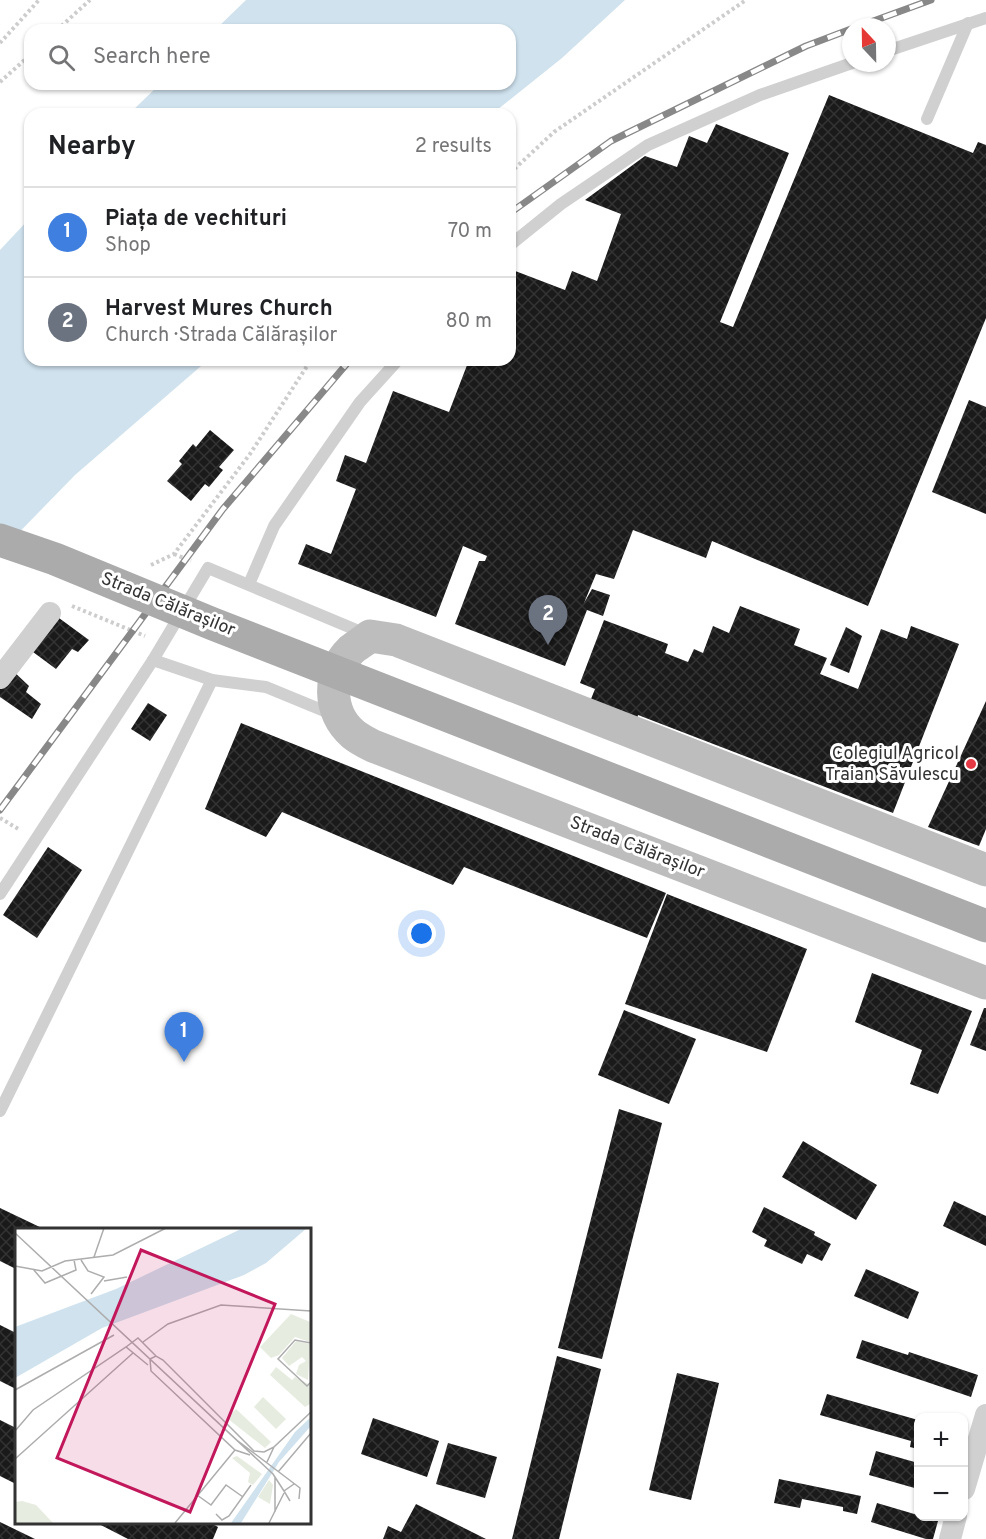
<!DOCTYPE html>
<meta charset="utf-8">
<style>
:root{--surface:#fff;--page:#f2f2f2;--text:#202124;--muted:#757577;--line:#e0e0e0;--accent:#e63946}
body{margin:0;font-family:Overpass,sans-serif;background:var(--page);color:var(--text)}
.controls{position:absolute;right:18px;bottom:18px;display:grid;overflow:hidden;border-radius:12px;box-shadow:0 2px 4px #0004}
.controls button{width:54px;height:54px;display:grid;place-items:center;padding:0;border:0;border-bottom:2px solid var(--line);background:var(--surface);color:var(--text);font:30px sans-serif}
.compass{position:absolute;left:842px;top:18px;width:54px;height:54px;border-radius:50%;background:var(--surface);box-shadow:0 2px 4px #0004;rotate:338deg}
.you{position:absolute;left:422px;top:934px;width:21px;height:21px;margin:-15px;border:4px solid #fff;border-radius:50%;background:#1a73e8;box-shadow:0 0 0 9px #1a73e833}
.badge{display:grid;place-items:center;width:39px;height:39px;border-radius:50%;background:var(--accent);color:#fff;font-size:20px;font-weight:700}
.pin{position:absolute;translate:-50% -50px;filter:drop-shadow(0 2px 3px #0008)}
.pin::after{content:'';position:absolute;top:32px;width:21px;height:18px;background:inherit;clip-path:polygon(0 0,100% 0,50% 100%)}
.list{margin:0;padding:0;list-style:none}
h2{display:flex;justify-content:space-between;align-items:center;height:78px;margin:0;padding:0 24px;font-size:26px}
h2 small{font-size:20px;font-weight:400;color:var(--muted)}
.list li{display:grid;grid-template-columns:39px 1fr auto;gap:18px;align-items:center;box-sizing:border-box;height:90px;padding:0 24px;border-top:2px solid var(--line)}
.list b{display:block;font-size:22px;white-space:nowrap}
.list p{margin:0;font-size:20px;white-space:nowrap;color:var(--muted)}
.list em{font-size:20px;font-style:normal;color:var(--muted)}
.icon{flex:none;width:33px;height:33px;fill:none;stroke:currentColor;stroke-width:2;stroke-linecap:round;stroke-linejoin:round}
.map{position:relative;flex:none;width:986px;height:1539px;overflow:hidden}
.search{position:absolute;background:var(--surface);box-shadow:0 2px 4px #0004;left:24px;top:24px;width:492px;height:66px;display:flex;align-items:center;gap:15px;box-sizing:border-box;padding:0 21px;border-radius:18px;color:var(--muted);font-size:22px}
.panel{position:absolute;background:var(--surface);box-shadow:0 2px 4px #0004;left:24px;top:108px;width:492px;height:258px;border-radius:18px}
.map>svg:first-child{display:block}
</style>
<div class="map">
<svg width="986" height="1539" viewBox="0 0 986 1539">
<defs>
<pattern id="building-cross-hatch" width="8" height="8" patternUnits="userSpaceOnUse" patternTransform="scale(1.5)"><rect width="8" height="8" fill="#1a1a1a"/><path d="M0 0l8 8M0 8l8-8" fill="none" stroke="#333"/></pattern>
</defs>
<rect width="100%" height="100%" fill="#fff"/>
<g fill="#cfe2ee">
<polygon points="246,0 625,0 562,58 492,114 129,114 160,84 510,84 510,30 215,30"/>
<polygon points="30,218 30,360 208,360 75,475 0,552 0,250"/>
</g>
<g fill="url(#building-cross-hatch)">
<polygon points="829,95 973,153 978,142 986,145 986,318 868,606 712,541 706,558 633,530 614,579 596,574 584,603 592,589 610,595 603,616 587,610 565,666 455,624 479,561 485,561 487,556 463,546 436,617 298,564 306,544 331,554 356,489 336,481 345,455 366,463 393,391 449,412 469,360 510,360 510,269 565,290 572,271 597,281 621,214 585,200 645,156 677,167 689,136 707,143 716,124 789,153 720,322 733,327"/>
<polygon points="969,400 986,407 986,514 932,492"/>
<polygon points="210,430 234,450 219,467 223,470 209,487 205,484 191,501 167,481 182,464 179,461 193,444 196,447"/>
<polygon points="740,606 800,629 794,645 827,658 820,674 858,689 881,629 907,639 911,626 959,644 893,813 638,715 637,719 591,699 595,689 580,683 604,620 668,644 665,653 688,662 694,649 703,653 713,626 729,633"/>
<polygon points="59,618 89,640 78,652 72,649 56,669 33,652"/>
<polygon points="846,627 862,636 849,673 830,665"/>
<polygon points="11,669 29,686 26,692 41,704 32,719 0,697 0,684"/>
<polygon points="986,701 986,829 979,846 928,827"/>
<polygon points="148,703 167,715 150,741 131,729"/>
<polygon points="241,723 666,893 647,938 464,867 453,885 282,812 266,837 205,809"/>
<polygon points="48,847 82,870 37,938 3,915"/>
<polygon points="667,894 807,949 767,1052 625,1004"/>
<polygon points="872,973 972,1011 938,1094 910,1084 922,1050 855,1022"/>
<polygon points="984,1008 986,1008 986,1051 970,1045"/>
<polygon points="624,1010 696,1039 669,1104 598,1075"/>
<polygon points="619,1109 662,1123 602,1359 558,1348"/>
<polygon points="803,1141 877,1185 856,1220 782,1177"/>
<polygon points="954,1201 986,1216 986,1246 943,1226"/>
<polygon points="764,1207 815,1232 814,1235 831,1244 822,1261 807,1254 802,1264 764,1246 767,1240 752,1232"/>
<polygon points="0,1208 46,1230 16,1230 16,1269 0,1261"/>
<polygon points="866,1269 919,1292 908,1319 854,1296"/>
<polygon points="0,1325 16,1333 16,1389 0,1381"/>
<polygon points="862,1340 908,1355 909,1352 978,1375 971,1397 856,1358"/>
<polygon points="557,1356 601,1369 559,1539 512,1539"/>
<polygon points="677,1373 719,1383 691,1500 649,1490"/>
<polygon points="827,1394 918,1420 918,1449 910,1447 911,1441 820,1415"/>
<polygon points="373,1418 439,1441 427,1477 361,1454"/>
<polygon points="0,1420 16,1428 16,1484 0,1476"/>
<polygon points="448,1443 497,1457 485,1498 436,1484"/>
<polygon points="876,1451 918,1463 918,1489 869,1475"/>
<polygon points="779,1479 861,1496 857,1514 843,1511 843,1507 802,1499 800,1508 774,1503"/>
<polygon points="877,1503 938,1521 933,1539 926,1539 871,1522"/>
<polygon points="416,1504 486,1539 383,1539 388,1526 401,1532"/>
<polygon points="0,1522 35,1539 0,1539"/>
<polygon points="95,1522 209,1522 218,1527 213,1539 128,1539"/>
</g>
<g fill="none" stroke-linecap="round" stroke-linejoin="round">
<g stroke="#cdcdcd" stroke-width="4" stroke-dasharray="3 3" stroke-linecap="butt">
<polyline points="57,30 90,0"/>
<polyline points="0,43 39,0"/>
<polyline points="0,82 30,55"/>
<polyline points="510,173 554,132 746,0"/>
<polyline points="174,554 191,561"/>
<polyline points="151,565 174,554 250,454 311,360"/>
<polyline points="72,606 145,636"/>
<polyline points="0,818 20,830"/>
</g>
<g stroke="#d0d0d0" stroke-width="12">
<polyline points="887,51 986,18"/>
<polyline points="927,119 968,23"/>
<polyline points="510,245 561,204 648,145 760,95 852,63"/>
<polyline points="249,584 274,526 360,402 398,360"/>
<polyline points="153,660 208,568 366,634"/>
<polyline points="0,894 153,660 212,680 266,687 334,715"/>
<polyline points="0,1111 212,680"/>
</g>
<g stroke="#d0d0d0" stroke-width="22">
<polyline points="0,678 50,613"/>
<polyline points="964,1489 986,1415"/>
<polyline points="950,1539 956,1516"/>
</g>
<path stroke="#bdbdbd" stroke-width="33" d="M 986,870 L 396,640 L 370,636 C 364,641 357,645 351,650 C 327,673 328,713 353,734 C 359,739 367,743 373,746 L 986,983"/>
<defs>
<g id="rail">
<polyline points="857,27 931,0"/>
<polyline points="510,213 611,141 806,46 851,29"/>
<polyline points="0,810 223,509 350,360"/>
</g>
</defs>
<use href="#rail" stroke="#888" stroke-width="7"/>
<use href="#rail" stroke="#fff" stroke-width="4.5" stroke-dasharray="14" stroke-linecap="butt"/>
<polyline stroke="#ababab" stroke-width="33" points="0,540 55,559 213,624 986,926"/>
</g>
<circle fill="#e63946" stroke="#fff" stroke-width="2" cx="971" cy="764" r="6"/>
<g text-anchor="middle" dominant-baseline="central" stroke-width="6" stroke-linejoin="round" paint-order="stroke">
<g font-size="18" fill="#333" stroke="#fff">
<text transform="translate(168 605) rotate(22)">Strada Călărașilor</text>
<text transform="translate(637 848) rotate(21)">Strada Călărașilor</text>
</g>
<g font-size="18" fill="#333" stroke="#fff" text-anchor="end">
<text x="959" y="754">Colegiul Agricol<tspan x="959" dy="21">Traian Săvulescu</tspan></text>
</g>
</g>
<g transform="translate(15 1228)">
<rect width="296" height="296" fill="#fff"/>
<path d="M 276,86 L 295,94 L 295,114 L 280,109 L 264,127 L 256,130 L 245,119 ZM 281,113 L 295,116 L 293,152 L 281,146 L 284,137 L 291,133 L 287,129 L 274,138 L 267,130 ZM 261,139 L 277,152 L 280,149 L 295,157 L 295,176 L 290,179 L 255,147 ZM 248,169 L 271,191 L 261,201 L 239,179 ZM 221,181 L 256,214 L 250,220 L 212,190 ZM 222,228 L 247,246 L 238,257 L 233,254 L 235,245 L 217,230 ZM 254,252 L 258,257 L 255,276 L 243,269 ZM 7,273 L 21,277 L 38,295 L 0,295 L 0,274 Z" fill="#e6ecdf"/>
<path d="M 228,0 L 292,0 L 251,35 L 229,47 L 87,100 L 0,150 L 0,99 L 101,61 ZM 295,190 L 295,199 L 264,234 L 226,295 L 216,295 L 280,204 Z" fill="#cfe2ee"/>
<path fill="none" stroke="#adadad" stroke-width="1.5" d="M 0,5 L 258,246 L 269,263M 79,29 L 89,0M 66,32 L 73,43 L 89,49 L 76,66M 0,38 L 27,43 L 50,33 L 98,27 L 151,0M 18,41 L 30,55 L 61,42 L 59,32M 89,53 L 112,49M 128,114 L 153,96 L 206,77 L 296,83M 296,115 L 280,112 L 263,131 L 292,158 L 296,154M 111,119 L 123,110 L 141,128M 0,162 L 99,107M 0,203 L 18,182 L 111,119 L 133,137M 223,213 L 285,260 L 284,271M 235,227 L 220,222 L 136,143 L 135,131 L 141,128 L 148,132 L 239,223 L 249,224 L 259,219M 0,231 L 118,125M 252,234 L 259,219 L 296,184M 263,244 L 296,205M 260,249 L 260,284M 182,267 L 196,277 L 211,257 L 228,269M 275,273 L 269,263 L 279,256M 201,286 L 207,292 L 214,288 L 236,257M 160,295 L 220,222M 254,295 L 269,265"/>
<path fill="#c2185b" fill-opacity="0.15" stroke="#c2185b" stroke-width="3" d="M 126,22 L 260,76 L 175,284 L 42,230 Z"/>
<rect width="296" height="296" fill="none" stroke="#333" stroke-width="3"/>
</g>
</svg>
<div class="controls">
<button>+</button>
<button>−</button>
</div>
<svg class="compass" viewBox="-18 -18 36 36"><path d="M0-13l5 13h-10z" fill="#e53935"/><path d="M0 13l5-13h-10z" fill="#757577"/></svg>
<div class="you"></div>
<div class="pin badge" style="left:184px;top:1062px;background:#3f7fe0">1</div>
<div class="pin badge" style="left:548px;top:645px;background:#6b7280">2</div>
<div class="search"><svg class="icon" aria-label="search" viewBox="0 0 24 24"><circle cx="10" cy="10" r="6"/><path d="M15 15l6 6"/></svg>Search here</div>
<section class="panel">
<h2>Nearby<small>2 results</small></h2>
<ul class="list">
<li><span class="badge" style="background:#3f7fe0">1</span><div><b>Piața de vechituri</b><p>Shop</p></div><em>70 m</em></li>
<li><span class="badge" style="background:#6b7280">2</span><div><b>Harvest Mures Church</b><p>Church · Strada Călărașilor</p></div><em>80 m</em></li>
</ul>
</section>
</div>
